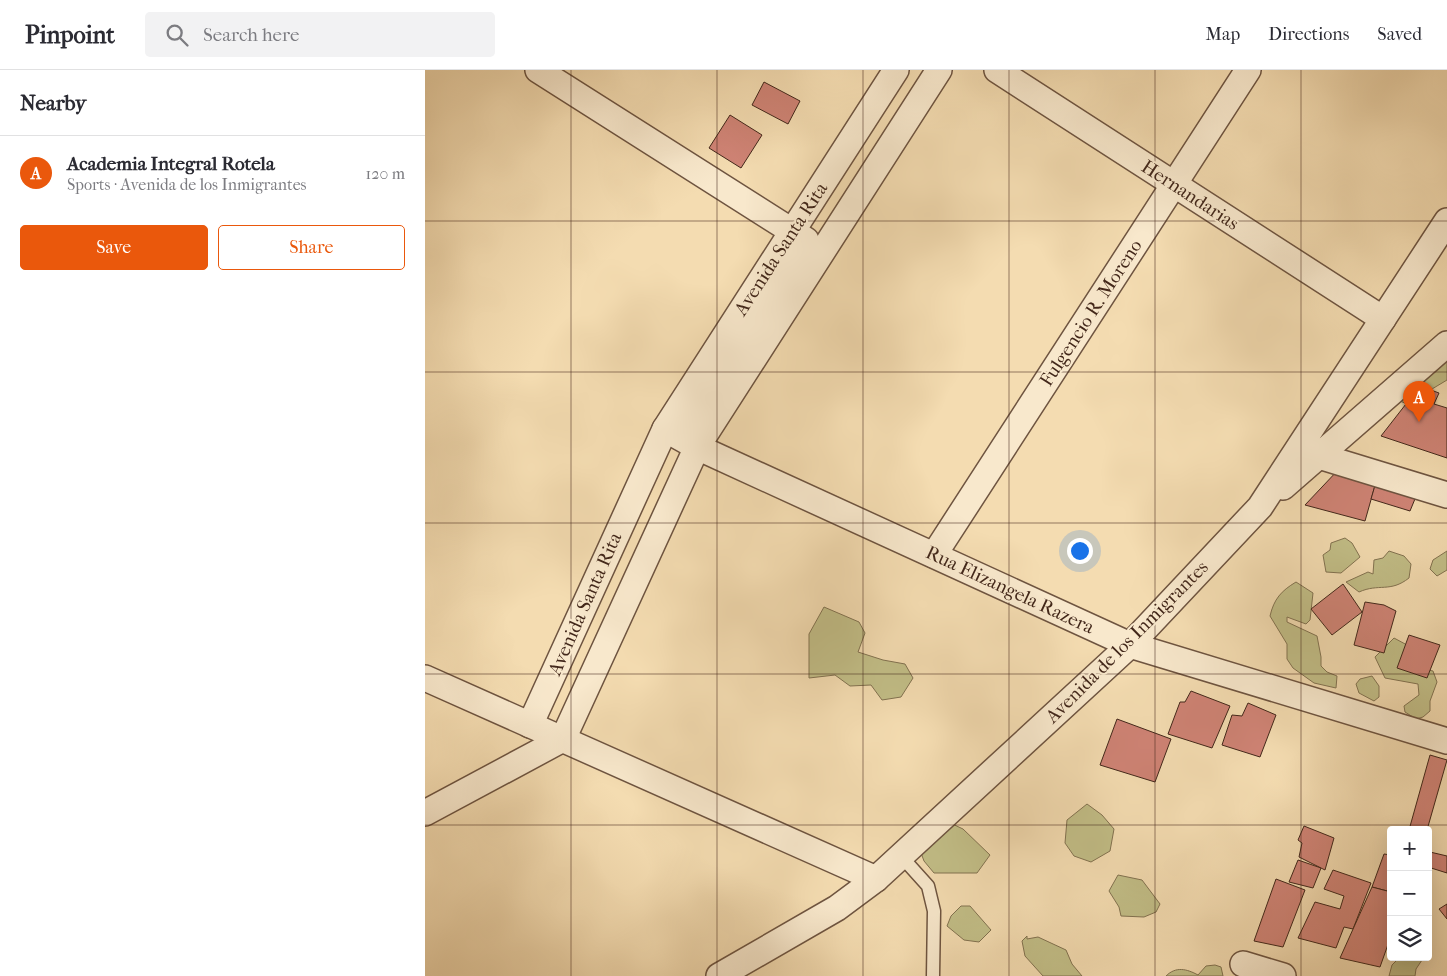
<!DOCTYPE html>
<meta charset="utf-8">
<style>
:root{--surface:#fff;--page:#f2f2f3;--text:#2b2b33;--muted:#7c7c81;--line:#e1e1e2;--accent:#ea580c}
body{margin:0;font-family:"IM FELL French Canon",serif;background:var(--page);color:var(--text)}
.controls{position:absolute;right:15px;bottom:15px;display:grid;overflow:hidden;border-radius:5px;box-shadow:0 5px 20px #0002}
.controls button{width:45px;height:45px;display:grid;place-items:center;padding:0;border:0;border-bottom:1px solid var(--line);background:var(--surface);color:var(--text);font:25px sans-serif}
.you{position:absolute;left:654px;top:480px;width:18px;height:18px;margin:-12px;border:4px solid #fff;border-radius:50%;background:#1a73e8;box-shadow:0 0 0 8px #1a73e833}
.badge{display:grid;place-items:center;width:32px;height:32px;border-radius:50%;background:var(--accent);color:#fff;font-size:16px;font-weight:700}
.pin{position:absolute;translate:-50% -41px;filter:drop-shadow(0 1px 2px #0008)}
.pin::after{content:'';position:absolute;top:26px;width:18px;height:15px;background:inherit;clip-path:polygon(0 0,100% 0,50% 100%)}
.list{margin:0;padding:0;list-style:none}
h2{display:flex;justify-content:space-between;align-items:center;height:65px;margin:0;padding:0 20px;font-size:21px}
h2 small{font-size:16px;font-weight:400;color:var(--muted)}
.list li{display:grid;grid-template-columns:32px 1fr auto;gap:15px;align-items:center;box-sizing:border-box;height:75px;padding:0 20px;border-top:1px solid var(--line)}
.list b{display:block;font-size:19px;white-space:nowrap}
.list p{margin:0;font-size:16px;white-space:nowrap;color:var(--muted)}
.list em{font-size:16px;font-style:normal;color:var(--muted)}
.actions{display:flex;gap:10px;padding:15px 20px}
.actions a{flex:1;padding:11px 0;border:1px solid var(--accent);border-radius:5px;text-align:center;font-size:18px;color:var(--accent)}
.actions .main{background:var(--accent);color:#fff}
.icon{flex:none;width:28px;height:28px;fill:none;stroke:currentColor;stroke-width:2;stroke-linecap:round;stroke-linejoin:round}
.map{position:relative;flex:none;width:1022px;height:906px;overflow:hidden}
header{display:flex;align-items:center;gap:30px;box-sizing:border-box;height:70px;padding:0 25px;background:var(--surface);border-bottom:1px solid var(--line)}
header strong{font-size:24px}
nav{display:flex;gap:28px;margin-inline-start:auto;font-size:18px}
.search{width:350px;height:45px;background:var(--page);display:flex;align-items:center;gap:12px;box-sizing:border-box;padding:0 18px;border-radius:5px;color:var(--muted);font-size:19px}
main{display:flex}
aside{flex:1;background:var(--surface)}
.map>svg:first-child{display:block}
</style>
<header>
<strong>Pinpoint</strong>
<div class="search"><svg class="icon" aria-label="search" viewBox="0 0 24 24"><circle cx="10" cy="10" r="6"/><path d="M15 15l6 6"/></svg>Search here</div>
<nav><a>Map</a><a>Directions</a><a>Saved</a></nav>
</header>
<main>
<aside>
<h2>Nearby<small></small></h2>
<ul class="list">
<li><span class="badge">A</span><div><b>Academia Integral Rotela</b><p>Sports · Avenida de los Inmigrantes</p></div><em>120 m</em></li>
</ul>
<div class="actions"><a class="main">Save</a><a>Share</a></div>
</aside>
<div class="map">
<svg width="1022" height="906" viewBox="0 0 1022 906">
<rect width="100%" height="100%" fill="#f4dcb1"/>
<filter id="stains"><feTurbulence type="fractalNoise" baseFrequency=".004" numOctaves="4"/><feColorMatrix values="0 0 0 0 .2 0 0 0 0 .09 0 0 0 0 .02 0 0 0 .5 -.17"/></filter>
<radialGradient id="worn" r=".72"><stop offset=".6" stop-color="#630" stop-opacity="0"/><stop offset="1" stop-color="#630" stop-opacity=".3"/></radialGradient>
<g fill="#c2be87" stroke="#827250">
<polygon points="1022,289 1022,310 982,334 975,331"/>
<polygon points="920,468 927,473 935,487 916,503 901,502 898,485 905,480 906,473"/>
<path d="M 964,481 L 979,486 L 986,494 L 984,508 C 965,523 954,513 934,522 L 921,512 L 943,502 L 948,504 L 949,490 L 958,488 Z"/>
<polygon points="1022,481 1022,500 1012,506 1005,499 1008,490"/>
<path d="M 871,512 L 888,523 L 885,550 L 881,554 L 862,547 L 862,552 L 892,566 L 896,587 L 896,596 L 902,602 L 912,606 L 911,618 L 889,613 L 868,598 L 862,589 L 862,574 L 845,546 C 849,529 856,521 871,512 Z"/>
<polygon points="399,537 434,552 440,563 433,582 458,590 480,594 488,608 476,627 457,630 446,615 425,616 410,605 384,608 384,564"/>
<polygon points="969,568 982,575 993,598 1008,601 1012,612 1005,631 1005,641 998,647 991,649 980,642 979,636 994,625 993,614 960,608 950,587"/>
<polygon points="947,606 954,616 954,627 949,631 934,623 931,614 935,609"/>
<polygon points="662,734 677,745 689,759 685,781 666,792 649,786 640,773 642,750"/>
<polygon points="519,750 538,759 565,785 552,803 509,803 499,791 496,783"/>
<polygon points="693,805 717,810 735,834 731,842 719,847 696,846 694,837 684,821"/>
<polygon points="536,836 545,836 566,860 554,872 539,870 522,856 526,846"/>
<polygon points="602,866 602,869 613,867 641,880 647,894 657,906 618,906 600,886 597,871"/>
<polygon points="975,887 999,887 991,899 990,906 964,906 967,895"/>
<path d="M 790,895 L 796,897 L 798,906 L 741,906 C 751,896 762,899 773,905 L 781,896 Z"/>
</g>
<g fill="#cf8375" stroke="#42271a">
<polygon points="339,12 375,31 363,54 327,35"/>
<polygon points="305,45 337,65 316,98 284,78"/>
<polygon points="995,316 1014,323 1009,334 1022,338 1022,388 956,366"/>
<polygon points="914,399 951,412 940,451 880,435"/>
<polygon points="951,412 992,424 985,441 946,429"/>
<polygon points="918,514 937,542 907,565 886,539"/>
<polygon points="940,532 959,535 971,541 959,583 929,575"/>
<polygon points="984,565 1015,575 1002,608 972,598"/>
<polygon points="766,621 805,636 787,678 743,664 755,632 760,632"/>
<polygon points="823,633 851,645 835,687 797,675 807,645 817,646"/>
<polygon points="692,649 746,669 730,712 675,695"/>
<polygon points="1005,685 1022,690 1002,760 984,760"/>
<polygon points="879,756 909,768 900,800 874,787 877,773 873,770"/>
<polygon points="1005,782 1022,786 1022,803 1003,797"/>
<polygon points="959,784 966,785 966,822 947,817"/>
<polygon points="873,790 896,798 888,818 864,812"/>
<polygon points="908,800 946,813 928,859 919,857 911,878 873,868 890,832 915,839 919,826 899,819"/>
<polygon points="851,809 880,820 858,877 829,871"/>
<polygon points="947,817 966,822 966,866 955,897 915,888"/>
<polygon points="1022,834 1022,849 1014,839"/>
</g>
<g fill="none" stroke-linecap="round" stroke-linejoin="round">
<defs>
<polyline id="lane" points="476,786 503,816 509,841 508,906"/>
<g id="street">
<polyline points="113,0 381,170"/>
<polyline points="471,0 240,359 272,377 705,575 1022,671"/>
<polyline points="572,0 958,249"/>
<polyline points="255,367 376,184"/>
<polyline points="885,376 894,386 1022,425"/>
<polyline points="858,417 1022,274"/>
<polyline points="509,485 823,0"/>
<polyline points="0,608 451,809"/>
<polyline points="105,655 240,359"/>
<polyline points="0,743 138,669 272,377 514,0"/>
<polyline points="818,894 858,906"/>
<polyline points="294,906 412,838 451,809 705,575 835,437 1022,151"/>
</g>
</defs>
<use href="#lane" stroke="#6e5440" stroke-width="15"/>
<use href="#street" stroke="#6e5440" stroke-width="28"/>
<use href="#lane" stroke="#f8e8cc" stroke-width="12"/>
<use href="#street" stroke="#f8e8cc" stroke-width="25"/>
</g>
<path fill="none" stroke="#42271a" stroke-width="1" stroke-opacity="0.55" d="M 146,0 L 146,906M 292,0 L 292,906M 438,0 L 438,906M 584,0 L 584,906M 730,0 L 730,906M 876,0 L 876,906M 0,151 L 1022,151M 0,302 L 1022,302M 0,453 L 1022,453M 0,604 L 1022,604M 0,755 L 1022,755"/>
<g text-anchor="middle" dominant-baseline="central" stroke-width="4" stroke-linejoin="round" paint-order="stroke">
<g font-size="19" fill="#42271a" stroke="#f8e8cc">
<text transform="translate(765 125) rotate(33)">Hernandarias</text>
<text transform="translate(356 179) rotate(-57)">Avenida Santa Rita</text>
<text transform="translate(666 243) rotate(-57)">Fulgencio R. Moreno</text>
<text transform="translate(585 520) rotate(25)">Rua Elizangela Razera</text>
<text transform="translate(160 534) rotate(-66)">Avenida Santa Rita</text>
<text transform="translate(702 572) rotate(-45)">Avenida de los Inmigrantes</text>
</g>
</g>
<rect width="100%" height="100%" filter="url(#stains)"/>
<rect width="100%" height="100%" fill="url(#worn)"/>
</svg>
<div class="controls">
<button>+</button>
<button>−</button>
<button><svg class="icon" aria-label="layers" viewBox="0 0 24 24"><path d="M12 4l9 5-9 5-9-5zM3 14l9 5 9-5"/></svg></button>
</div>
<div class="you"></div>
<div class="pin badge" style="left:994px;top:352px">A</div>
</div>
</main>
